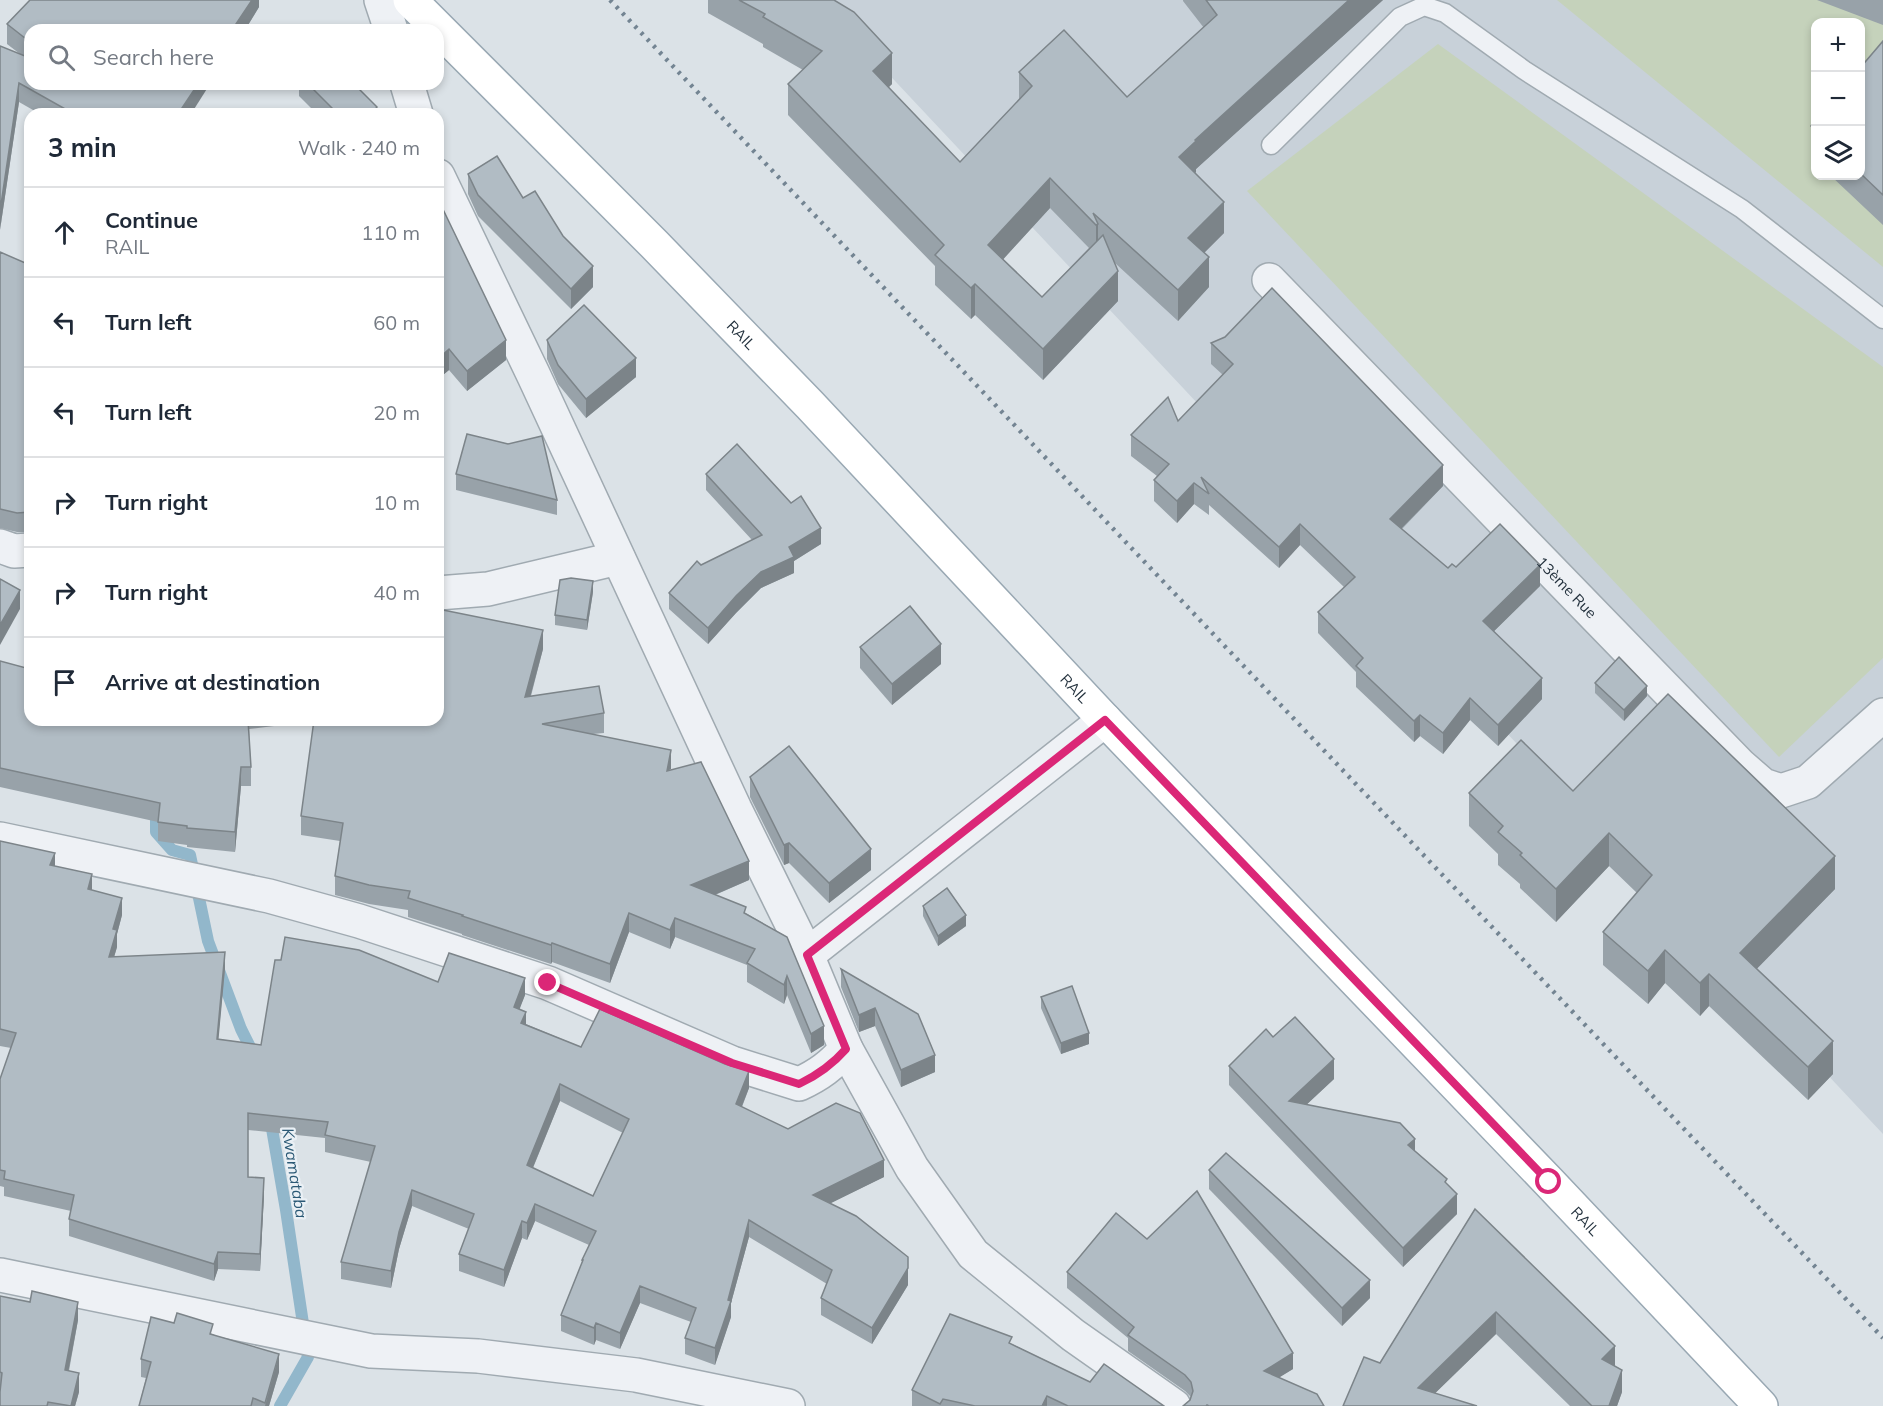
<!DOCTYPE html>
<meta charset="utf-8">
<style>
:root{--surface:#fff;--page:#f6f6f7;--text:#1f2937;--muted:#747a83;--line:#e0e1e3}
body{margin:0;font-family:Mulish,sans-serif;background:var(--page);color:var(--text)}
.controls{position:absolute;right:18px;top:18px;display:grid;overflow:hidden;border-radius:12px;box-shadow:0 3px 9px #0003}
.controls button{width:54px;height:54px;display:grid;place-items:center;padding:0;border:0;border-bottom:2px solid var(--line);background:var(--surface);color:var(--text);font:30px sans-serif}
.stop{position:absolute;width:18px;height:18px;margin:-14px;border:4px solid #db2777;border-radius:50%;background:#fff}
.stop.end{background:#db2777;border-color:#fff;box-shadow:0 2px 6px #0008}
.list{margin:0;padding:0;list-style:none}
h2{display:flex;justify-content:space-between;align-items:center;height:78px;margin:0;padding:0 24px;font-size:26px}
h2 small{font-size:20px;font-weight:400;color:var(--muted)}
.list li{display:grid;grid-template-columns:39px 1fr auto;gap:18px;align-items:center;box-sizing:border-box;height:90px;padding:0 24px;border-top:2px solid var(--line)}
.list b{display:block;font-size:22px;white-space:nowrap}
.list p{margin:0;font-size:20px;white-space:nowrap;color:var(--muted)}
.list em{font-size:20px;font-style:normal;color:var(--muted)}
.icon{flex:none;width:33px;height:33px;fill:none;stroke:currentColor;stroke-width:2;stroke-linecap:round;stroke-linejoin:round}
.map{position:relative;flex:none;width:1883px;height:1406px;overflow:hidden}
.search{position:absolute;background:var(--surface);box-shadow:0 3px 9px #0003;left:24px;top:24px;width:420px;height:66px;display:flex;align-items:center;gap:15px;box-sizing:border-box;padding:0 21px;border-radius:18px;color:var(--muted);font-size:22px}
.panel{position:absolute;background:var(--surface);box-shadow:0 3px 9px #0003;left:24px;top:108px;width:420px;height:618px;border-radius:18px}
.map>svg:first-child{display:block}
</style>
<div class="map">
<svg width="1883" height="1406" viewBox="0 0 1883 1406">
<rect width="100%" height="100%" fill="#dbe2e7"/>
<path fill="#c8d1d9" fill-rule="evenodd" d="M 819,0 L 1883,0 L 1883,1134 ZM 1816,22 L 1860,22 L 1860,176 L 1816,176 Z"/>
<g fill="#c5d2bb" fill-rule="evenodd">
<path d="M 1557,0 L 1883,0 L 1883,267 ZM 1816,22 L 1860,22 L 1860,176 L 1816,176 Z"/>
<polygon points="1438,44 1883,367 1883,658 1779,757 1247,191"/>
</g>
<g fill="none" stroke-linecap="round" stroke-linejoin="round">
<g stroke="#92b7cb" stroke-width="12">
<polyline points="156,805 156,832 172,850 190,855 208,941 241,1029 255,1057"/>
<polyline points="270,1117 286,1210 308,1357 280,1406"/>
</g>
<defs>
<polyline id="service" points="1271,145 1400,17 1424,6 1445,13 1524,70 1742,209 1883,319"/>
<g id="minor">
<polyline points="381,0 391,30"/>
<polyline points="407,84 416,114"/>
<polyline points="438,176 534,376 735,809 807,955 846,1049 912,1168 973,1254 1073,1335 1174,1406"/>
<path id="s1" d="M 1269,280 L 1740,765 L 1763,785 L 1781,791 L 1808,782 L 1883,715"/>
<polyline points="0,546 14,551 30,550"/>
<polyline points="438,593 488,589 618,558"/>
<path d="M 0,839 L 269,896 L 359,921 L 548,983 L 732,1063 L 799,1084 C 819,1075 832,1065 846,1049"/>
<polyline points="807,955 1105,720"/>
<polyline points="0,1275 371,1351 478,1356 636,1375 788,1406"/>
</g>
<g id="primary">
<path id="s2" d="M 410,0 L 654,244 L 810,405 L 1105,720 L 1549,1182 L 1761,1406"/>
</g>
</defs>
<use href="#service" stroke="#a0aab1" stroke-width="21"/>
<use href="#minor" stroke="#a0aab1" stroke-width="36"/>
<use href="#primary" stroke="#99a8b3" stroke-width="36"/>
<use href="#service" stroke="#eef1f5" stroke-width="18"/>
<use href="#minor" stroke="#eef1f5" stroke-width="33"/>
<use href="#primary" stroke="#fff" stroke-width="33"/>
<polyline stroke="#738492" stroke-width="4.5" stroke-dasharray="3 6" stroke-linecap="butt" points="610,0 1883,1338"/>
</g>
<g fill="#98a2a9" fill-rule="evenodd">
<polygon points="259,0 259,7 245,30 30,30 30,84 191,114 40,114 19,102 0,230 20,54 7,44 7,24"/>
<path d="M 708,0 L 834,0 L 892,84 L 888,88 L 960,162 L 1019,100 L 1019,72 L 1127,97 L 1204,28 L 1183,1 L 1183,0 L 1383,0 L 1196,169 L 1196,172 L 1195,173 L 1224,233 L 1204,253 L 1209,287 L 1178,321 L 1115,263 L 1118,301 L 1043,380 L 975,315 L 971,319 L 935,285 L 935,266 L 788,115 L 788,84 L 803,70 L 763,47 L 763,44 L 708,13 ZM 1050,208 L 1089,248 L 1042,297 L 1003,259 Z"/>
<polygon points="1817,0 1883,0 1883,25"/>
<polygon points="1883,41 1883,225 1831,176 1860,176 1860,68"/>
<polygon points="299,84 354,84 377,114 317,114 299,96"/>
<polygon points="1815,120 1815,161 1811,156 1811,126"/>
<polygon points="468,174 523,198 593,287 571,309 478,216 468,194"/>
<polygon points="438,199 506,360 467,391 449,370 438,379"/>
<polygon points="0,252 30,265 30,532 17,532 0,528"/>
<polygon points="547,340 636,377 586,418 558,384 547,359"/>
<polygon points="1211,343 1443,486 1402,529 1448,568 1456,567 1540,586 1494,631 1542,699 1498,746 1470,720 1443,754 1420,736 1414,742 1356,687 1356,672 1318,633 1318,612 1344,587 1300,545 1279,568 1209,505 1209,515 1194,504 1177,523 1154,501 1154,480 1157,476 1131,456 1131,435 1178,421 1223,375 1211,364"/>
<polygon points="456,474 557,500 557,515 456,490"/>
<polygon points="706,474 821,544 794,561 794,573 761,588 736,613 708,644 669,609 669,593 701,565 752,540 706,490"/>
<polygon points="593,592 587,630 555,625 555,615"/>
<polygon points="860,647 941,664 892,705 860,668"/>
<polygon points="543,649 531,696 604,713 604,733 593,734 671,770 749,880 715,895 787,937 824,1045 811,1053 787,995 784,1004 747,982 747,965 675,937 670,949 629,932 610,983 552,962 551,964 462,935 462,934 408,917 408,910 369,904 335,895 335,876 340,841 301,835 301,816 314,721 249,729 251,767 251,786 241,786 235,852 187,847 187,845 158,841 158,822 0,787 0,661 30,720 438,720"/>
<polygon points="1595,683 1647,696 1624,721 1595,693"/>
<polygon points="750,777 871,870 829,903 789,863 784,865 750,797"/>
<polygon points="1573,791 1835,889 1756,969 1833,1074 1808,1100 1709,1006 1700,1016 1665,983 1648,1004 1603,965 1603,932 1637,893 1609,866 1556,922 1520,888 1520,884 1498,865 1498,854 1469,826 1469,793"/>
<path d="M 0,841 L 55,866 L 92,890 L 122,915 L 117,934 L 117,947 L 114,957 L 225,969 L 218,1039 L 261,1045 L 438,982 L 525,995 L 519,1009 L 526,1024 L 581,1047 L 749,1088 L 742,1107 L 884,1177 L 830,1203 L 908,1285 L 872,1344 L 821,1315 L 821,1298 L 827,1284 L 749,1237 L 731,1303 L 731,1317 L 715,1365 L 685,1354 L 685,1338 L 691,1322 L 640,1303 L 620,1349 L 596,1340 L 594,1345 L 561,1331 L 561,1315 L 582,1264 L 582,1260 L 589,1245 L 535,1221 L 527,1240 L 522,1238 L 504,1287 L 459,1271 L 459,1254 L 469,1229 L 412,1206 L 399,1249 L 391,1288 L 341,1279 L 341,1262 L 371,1162 L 325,1152 L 325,1138 L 248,1130 L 248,1177 L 264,1195 L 260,1271 L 218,1269 L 214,1281 L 69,1236 L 69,1219 L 71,1211 L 4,1196 L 4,1187 L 0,1186 L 0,1079 L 11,1048 L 0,1046 ZM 560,1101 L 623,1133 L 593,1196 L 533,1168 Z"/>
<polygon points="923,906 966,926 938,946 923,916"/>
<polygon points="841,969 935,1072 901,1087 875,1026 859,1032 841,987"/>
<polygon points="1041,997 1089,1044 1061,1054 1041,1008"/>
<polygon points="1273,1037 1334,1079 1306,1105 1415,1152 1447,1184 1457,1214 1403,1267 1229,1085 1229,1066"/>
<polygon points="1209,1170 1370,1298 1342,1326 1209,1189"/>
<polygon points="1475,1209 1615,1366 1622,1392 1617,1406 1570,1406 1496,1334 1435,1393 1343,1406 1380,1363"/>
<polygon points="1067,1272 1293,1369 1279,1377 1324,1406 1183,1406 1190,1400 1191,1397 1185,1391 1128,1351 1128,1338 1067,1288"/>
<polygon points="0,1296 78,1320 69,1371 79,1392 75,1406 0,1406"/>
<polygon points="174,1323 213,1334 279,1372 269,1406 139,1406 146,1378 141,1377 141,1359"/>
<polygon points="1012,1344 1090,1382 1164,1406 912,1406 912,1390"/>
</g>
<g fill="#7c8489">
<polygon points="252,0 259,0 259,7 245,30 232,30"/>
<polygon points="1349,0 1383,0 1196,169 1196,172 1179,188 1179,157 1195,140"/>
<polygon points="892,53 892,84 873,102 873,71"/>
<polygon points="19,83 19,102 0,230 0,211"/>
<polygon points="198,84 210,84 191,114 178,114"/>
<polygon points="377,107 377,114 371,114"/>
<polygon points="1050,178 1050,208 988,276 988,245"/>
<polygon points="1224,202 1224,233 1188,269 1188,238"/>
<polygon points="1098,224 1098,255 1096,256 1096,225"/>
<polygon points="1209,257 1209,287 1178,321 1178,290"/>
<polygon points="593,266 593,287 571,309 571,289"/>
<polygon points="1118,271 1118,301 1043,380 1043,349"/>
<polygon points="975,284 975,315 971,319 971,288"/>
<polygon points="506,340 506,360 467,391 467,371"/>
<polygon points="449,349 449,370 438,379 438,359"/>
<polygon points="636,358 636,377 586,418 586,399"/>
<polygon points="1443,465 1443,486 1390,540 1390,519"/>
<polygon points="1194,483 1194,504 1177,523 1177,501"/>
<polygon points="1300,524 1300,545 1279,568 1279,547"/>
<polygon points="821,528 821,544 794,561 794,573 761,588 736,613 708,644 708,628 736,596 761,572 789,547"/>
<polygon points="1540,565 1540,586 1483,642 1483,621"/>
<polygon points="593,581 593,592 587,630 587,620"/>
<polygon points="20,590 20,609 0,645 0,625"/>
<polygon points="543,630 543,649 525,716 525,697"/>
<polygon points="941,644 941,664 892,705 892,684"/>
<polygon points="1542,678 1542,699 1498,746 1498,725"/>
<polygon points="1647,686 1647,696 1624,721 1624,710"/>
<polygon points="1470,698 1470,720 1443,754 1443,733"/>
<polygon points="1420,715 1420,736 1414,742 1414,721"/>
<polygon points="671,750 671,769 667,771"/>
<polygon points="241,767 241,786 235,852 235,832"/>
<polygon points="1609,833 1609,866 1556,922 1556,889"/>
<polygon points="789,843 789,863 784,865 784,845"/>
<polygon points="871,849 871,870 829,903 829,883"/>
<polygon points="55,853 55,870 50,865"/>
<polygon points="1835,856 1835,889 1740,986 1740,953"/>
<polygon points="749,861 749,880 691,905 691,885"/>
<polygon points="92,874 92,891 88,889"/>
<polygon points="122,898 122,915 117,934 117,947 109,974 109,957 113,929"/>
<polygon points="629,913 629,932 610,983 610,964"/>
<polygon points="966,915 966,926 938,946 938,936"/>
<polygon points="675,918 675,937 670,949 670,930"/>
<polygon points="552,943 552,962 551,964 551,945"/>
<polygon points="1665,950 1665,983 1648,1004 1648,971"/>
<polygon points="225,952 225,969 217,1056 217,1039"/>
<polygon points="1709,974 1709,1006 1700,1016 1700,983"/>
<polygon points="787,976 787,995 784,1004 784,985"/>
<polygon points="525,978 525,995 514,1024 514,1007"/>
<polygon points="875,1008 875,1026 859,1032 859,1015"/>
<polygon points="526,1012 526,1028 521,1023"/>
<polygon points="824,1026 824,1045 811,1053 811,1034"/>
<polygon points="1089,1033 1089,1044 1061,1054 1061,1043"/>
<polygon points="1833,1041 1833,1074 1808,1100 1808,1067"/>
<polygon points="935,1055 935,1072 901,1087 901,1070"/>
<polygon points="1334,1059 1334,1079 1289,1121 1289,1101"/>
<polygon points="749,1071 749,1088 736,1121 736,1104"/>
<polygon points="560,1084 560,1101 527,1182 527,1165"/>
<polygon points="1415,1139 1415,1158 1408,1145"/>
<polygon points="884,1160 884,1177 813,1212 813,1195"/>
<polygon points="264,1178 264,1195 260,1271 260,1254"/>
<polygon points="412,1190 412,1206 399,1249 391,1288 391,1271 399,1232"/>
<polygon points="1457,1194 1457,1214 1403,1267 1403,1248"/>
<polygon points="535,1204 535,1221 527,1240 527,1223"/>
<polygon points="749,1220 749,1237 731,1303 731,1317 715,1365 715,1348"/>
<polygon points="522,1221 522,1238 504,1287 504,1270"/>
<polygon points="218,1252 218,1269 214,1281 214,1264"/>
<polygon points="908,1268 908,1285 872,1344 872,1328"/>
<polygon points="1370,1280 1370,1298 1342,1326 1342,1308"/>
<polygon points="640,1286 640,1303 620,1349 620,1333"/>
<polygon points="78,1302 78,1320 65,1389 65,1370"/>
<polygon points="1496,1312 1496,1334 1422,1406 1418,1388"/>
<polygon points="596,1323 596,1340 594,1345 594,1328"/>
<polygon points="1615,1346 1615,1368 1602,1359"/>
<polygon points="1293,1353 1293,1369 1264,1387 1264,1371"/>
<polygon points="279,1354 279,1372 269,1406 265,1406"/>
<polygon points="1622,1370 1622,1392 1617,1406 1609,1406"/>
<polygon points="79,1373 79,1392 75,1406 71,1406"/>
<polygon points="1047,1396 1047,1406 1042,1406"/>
</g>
<g fill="#b1bcc4" stroke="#7c8489" stroke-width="1.5" fill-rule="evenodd">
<polygon points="30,0 252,0 232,30 30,30 30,42 7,24"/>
<polygon points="739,0 834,0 854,12 892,53 873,71 960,162 1032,86 1019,72 1064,30 1127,97 1217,15 1206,0 1349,0 1195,140 1196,141 1179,157 1224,202 1188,238 1209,257 1178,290 1093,213 1098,224 1096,225 1050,178 988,245 1042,297 1103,235 1118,271 1043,349 975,284 971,288 935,255 944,245 788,84 822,51 763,17 765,14"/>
<polygon points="1883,41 1883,195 1860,173 1860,68"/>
<polygon points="0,46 30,58 30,84 198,84 178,114 74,114 19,83 0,211"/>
<polygon points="308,84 354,84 377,107 371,114 338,114"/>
<polygon points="1815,120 1815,131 1811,126"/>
<polygon points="497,156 523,198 535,191 563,236 593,266 571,289 478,195 468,174"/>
<polygon points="438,199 506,340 467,371 449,349 438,359"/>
<polygon points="0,252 30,265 30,512 17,513 0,509"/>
<polygon points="1272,288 1443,465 1390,519 1448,568 1452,564 1456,567 1500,524 1540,565 1483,621 1542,678 1498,725 1470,698 1443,733 1420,715 1414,721 1356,666 1363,658 1318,612 1355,577 1300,524 1279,547 1201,477 1209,494 1194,483 1177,501 1154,480 1169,464 1131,435 1168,397 1178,421 1233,364 1211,343 1225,337"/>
<polygon points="584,305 636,358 586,399 558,365 547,340"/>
<polygon points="467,434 508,444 542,436 557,500 456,474"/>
<polygon points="737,444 791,503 801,496 821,528 789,547 794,557 761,572 736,596 708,628 669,593 697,561 701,565 762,535 706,474"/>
<polygon points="571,578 593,581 587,620 555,615 560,580"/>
<polygon points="0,579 20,590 0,625"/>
<polygon points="910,606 941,644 892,684 860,647"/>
<polygon points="438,609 543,630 525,697 599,686 604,713 542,724 671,750 667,771 701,762 749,861 691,885 746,907 744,913 787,937 824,1026 811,1034 787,976 784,985 747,963 755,949 675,918 670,930 629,913 610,964 552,943 551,945 462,916 463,915 408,898 410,891 369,885 335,876 343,823 301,816 314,720 438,720"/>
<polygon points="1619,657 1647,686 1624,710 1595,683"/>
<polygon points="0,661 30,669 30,720 248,720 251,767 241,767 235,832 187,828 187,826 158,822 160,803 0,768"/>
<polygon points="1668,694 1835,856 1740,953 1833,1041 1808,1067 1709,974 1700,983 1665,950 1648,971 1603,932 1652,875 1609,833 1556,889 1520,855 1522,853 1498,832 1503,826 1469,793 1521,740 1573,791"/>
<polygon points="789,746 871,849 829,883 789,843 784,845 750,777"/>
<path d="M 0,841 L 55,853 L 50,865 L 92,874 L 88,889 L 122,898 L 113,929 L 117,930 L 109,957 L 225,952 L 217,1039 L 261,1045 L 275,960 L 281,960 L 285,937 L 359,950 L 438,982 L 449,953 L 525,978 L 514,1007 L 526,1012 L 521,1023 L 581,1047 L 600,1009 L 725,1064 L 749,1071 L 736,1104 L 788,1129 L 836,1103 L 860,1113 L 884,1160 L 813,1195 L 856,1216 L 908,1257 L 908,1268 L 872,1328 L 821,1298 L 832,1270 L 749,1220 L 728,1300 L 731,1301 L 715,1348 L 685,1338 L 696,1308 L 640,1286 L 620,1333 L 596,1323 L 594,1328 L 561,1315 L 583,1260 L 582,1260 L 596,1231 L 535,1204 L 527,1223 L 522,1221 L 504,1270 L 459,1254 L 474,1214 L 412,1190 L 399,1232 L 391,1271 L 341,1262 L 375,1146 L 325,1135 L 328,1122 L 248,1113 L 248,1177 L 264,1178 L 260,1254 L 218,1252 L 214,1264 L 69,1219 L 74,1195 L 4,1179 L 5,1171 L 0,1170 L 0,1079 L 16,1033 L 0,1029 ZM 560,1084 L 629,1119 L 593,1196 L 527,1165 Z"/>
<polygon points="947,888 966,915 938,936 923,906"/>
<polygon points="841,969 918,1014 935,1055 901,1070 875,1008 859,1015"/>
<polygon points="1072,986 1089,1033 1061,1043 1041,997"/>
<polygon points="1295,1017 1334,1059 1289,1101 1400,1123 1415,1139 1408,1145 1447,1179 1445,1182 1457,1194 1403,1248 1229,1066 1266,1029 1273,1037"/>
<polygon points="1226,1153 1370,1280 1342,1308 1209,1170"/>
<polygon points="1197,1191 1293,1353 1264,1371 1317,1394 1324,1406 1209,1406 1207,1405 1206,1406 1183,1406 1190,1400 1193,1391 1191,1382 1185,1375 1128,1335 1134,1327 1067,1272 1116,1213 1147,1239"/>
<polygon points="1475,1209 1615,1346 1602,1359 1622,1370 1609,1406 1592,1406 1496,1312 1418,1388 1477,1406 1343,1406 1364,1357 1380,1363"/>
<polygon points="32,1291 78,1302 65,1370 79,1373 71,1406 48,1402 47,1406 0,1406 0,1392 2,1373 0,1372 0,1296 30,1302"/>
<polygon points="177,1313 213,1324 210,1334 279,1354 265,1403 253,1398 251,1406 139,1406 151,1362 141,1359 151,1317 174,1323"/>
<polygon points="950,1314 1012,1337 1009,1343 1090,1382 1104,1364 1164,1406 1068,1406 1047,1396 1042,1406 975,1406 943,1399 940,1404 912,1390"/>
</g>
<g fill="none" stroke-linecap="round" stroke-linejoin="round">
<path stroke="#db2777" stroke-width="8" d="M 548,983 L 732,1063 L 799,1084 C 818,1075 832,1065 846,1049 L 807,955 L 1105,720 L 1549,1182"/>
</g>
<g text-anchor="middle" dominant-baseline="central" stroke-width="4.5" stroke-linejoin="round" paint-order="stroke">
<g font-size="15" fill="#24323e" stroke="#eaf0f5">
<text stroke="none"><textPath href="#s2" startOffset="471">RAIL</textPath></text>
<text stroke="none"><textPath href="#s1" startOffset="428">13ème Rue</textPath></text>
<text stroke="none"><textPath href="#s2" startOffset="957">RAIL</textPath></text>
<text stroke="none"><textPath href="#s2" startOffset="1695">RAIL</textPath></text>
</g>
<g font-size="16" font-style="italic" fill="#2b5975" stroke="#eaf0f5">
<text transform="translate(295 1173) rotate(81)">Kwamataba</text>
</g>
</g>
</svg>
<div class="controls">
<button>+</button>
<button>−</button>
<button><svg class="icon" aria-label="layers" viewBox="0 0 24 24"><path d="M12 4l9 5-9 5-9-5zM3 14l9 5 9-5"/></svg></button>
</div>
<div class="stop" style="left:1549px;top:1182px"></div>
<div class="stop end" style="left:548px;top:983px"></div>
<div class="search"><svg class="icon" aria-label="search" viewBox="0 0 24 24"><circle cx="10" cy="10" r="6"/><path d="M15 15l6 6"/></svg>Search here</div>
<section class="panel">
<h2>3 min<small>Walk · 240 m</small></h2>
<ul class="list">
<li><svg class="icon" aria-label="ahead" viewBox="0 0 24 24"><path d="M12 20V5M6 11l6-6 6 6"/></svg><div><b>Continue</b><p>RAIL</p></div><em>110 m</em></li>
<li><svg class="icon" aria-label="left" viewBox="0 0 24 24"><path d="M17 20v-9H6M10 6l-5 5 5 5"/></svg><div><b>Turn left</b></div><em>60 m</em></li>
<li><svg class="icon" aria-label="left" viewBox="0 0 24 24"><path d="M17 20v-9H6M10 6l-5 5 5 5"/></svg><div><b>Turn left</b></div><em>20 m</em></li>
<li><svg class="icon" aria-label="right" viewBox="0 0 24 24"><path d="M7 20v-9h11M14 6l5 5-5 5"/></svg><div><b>Turn right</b></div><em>10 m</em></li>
<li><svg class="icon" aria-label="right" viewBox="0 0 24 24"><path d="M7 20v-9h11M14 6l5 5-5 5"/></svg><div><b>Turn right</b></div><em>40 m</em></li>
<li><svg class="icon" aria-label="arrive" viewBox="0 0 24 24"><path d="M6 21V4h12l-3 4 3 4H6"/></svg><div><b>Arrive at destination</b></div></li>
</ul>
</section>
</div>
